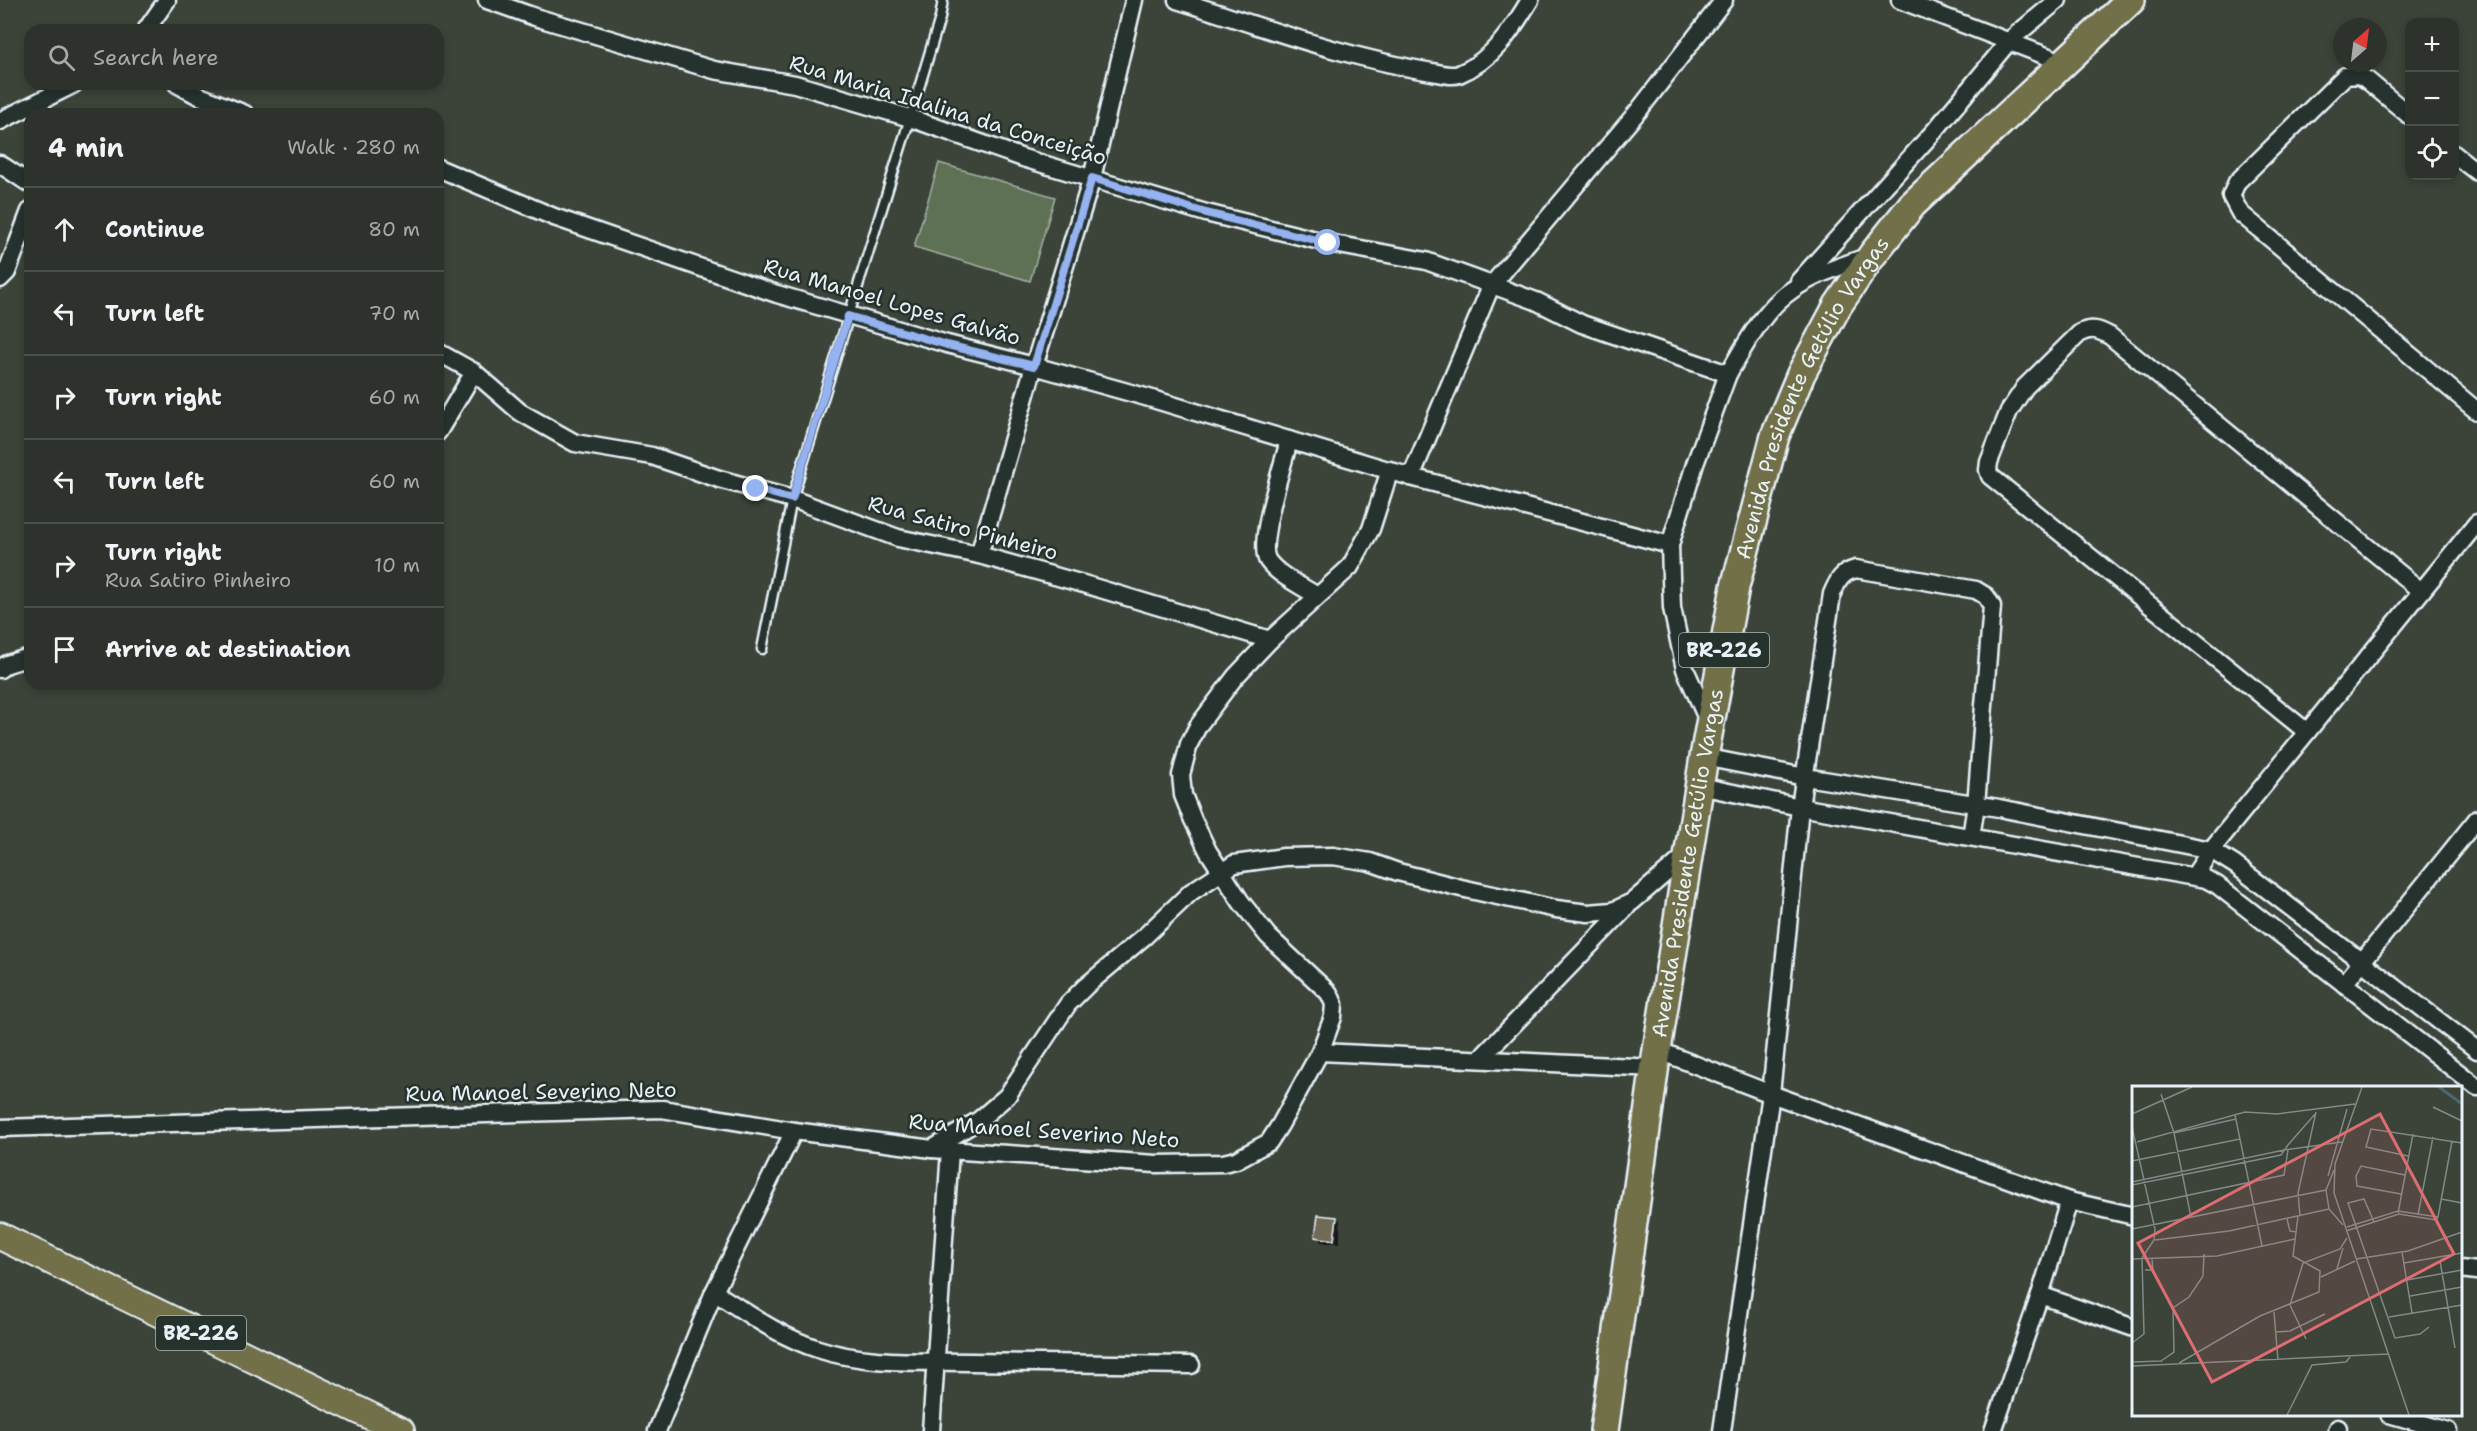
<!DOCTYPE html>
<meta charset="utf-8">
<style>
:root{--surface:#2d332c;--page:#393f38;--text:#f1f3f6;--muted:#a7aaa9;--line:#484e48}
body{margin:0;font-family:"Shantell Sans",sans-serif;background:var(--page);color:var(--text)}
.controls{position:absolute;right:18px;top:18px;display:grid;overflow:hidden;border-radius:12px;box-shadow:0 3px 9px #0003}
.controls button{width:54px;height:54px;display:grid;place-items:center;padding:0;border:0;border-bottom:2px solid var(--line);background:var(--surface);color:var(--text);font:30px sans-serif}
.compass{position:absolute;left:2333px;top:18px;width:54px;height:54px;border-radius:50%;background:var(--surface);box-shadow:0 3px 9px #0003;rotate:28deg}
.stop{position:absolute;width:18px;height:18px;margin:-14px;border:4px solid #95b2f1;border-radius:50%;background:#fff}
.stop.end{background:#95b2f1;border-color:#fff;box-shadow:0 2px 6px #0008}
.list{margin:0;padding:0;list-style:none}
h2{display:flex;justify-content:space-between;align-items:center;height:78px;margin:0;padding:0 24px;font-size:26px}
h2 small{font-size:20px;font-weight:400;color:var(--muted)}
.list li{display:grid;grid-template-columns:39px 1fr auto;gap:18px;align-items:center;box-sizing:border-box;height:84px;padding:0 24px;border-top:2px solid var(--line)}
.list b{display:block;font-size:22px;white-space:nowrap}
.list p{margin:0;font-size:20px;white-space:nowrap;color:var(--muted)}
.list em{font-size:20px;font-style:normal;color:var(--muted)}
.icon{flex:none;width:33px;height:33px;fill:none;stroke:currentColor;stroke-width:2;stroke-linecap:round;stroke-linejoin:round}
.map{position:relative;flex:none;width:2477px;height:1431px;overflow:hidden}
.search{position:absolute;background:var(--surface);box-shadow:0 3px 9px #0003;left:24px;top:24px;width:420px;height:66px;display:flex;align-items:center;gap:15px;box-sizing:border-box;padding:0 21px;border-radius:18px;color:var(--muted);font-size:22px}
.panel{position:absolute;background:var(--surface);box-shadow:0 3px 9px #0003;left:24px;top:108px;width:420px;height:582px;border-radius:18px}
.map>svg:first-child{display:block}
</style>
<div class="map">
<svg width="2477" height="1431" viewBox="0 0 2477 1431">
<defs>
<filter id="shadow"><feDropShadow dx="6" dy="4" stdDeviation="0" flood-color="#0009"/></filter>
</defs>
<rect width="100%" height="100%" fill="#3c443a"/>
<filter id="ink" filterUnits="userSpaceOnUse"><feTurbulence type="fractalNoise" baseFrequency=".0167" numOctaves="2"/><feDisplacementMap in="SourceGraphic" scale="12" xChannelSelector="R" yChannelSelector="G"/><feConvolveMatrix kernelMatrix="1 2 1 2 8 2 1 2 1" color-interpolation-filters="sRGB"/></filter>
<g filter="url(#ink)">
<polygon fill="#5f7154" stroke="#a4b1a6" stroke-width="1.5" points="939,163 1055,197 1030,281 914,247"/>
<polygon fill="#6f6a57" stroke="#e8f1f8" stroke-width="1.5" filter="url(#shadow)" points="1318,1215 1337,1217 1334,1240 1315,1237"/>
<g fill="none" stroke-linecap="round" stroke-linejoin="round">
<defs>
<polyline id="service" points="762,649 792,499 910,118 940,18 943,0"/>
<g id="minor">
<path d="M 487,0 L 535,17 L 714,70 L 795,84 L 910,118 L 1023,158 L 1206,213 L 1328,243 L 1426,261 L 1536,301 L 1582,324 L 1728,374 C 1745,346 1763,309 1792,290 C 1816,273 1845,265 1872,255"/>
<path d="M 1177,0 C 1260,26 1346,58 1432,72 C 1440,73 1452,77 1459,74 C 1493,60 1512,30 1530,0"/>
<polyline points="1900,0 2062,62"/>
<polyline points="146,30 167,0"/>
<polyline points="177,84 197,95 245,114"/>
<polyline points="2410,116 2367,80 2359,75 2345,76 2237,182 2231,196 2240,213 2477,411"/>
<polyline points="0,121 74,84"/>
<polyline points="2454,154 2477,172"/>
<polyline points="0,164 30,184"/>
<polyline points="438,168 554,217 777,294 947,344 1034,366 1149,398 1411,477 1670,545"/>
<polyline points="0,279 7,272 30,211"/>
<polyline points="1799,281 1937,128 2010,40 2058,0"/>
<polyline points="438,352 474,372 520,412 575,443 652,456 719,479 792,499 898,538 979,555 1087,585 1270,640"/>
<polyline points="438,432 474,372"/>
<path d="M 1289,440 C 1284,463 1256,544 1268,561 C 1279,576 1302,586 1317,596"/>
<polyline points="1411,477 1491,286 1639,110 1724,0"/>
<polyline points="979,555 1034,366 1092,178 1134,0"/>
<polyline points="0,669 7,664 30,657"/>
<polyline points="1709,723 1685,669 1672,608 1670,545 1695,464 1728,374"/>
<path d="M 2307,732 L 1990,476 L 1988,470 L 1989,462 L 2009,411 L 2025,387 L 2080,333 C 2092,327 2099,330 2110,336 L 2421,591"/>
<polyline points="1704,757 1805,777 1999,808 2211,850 2235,865 2477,1050"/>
<polyline points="1700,786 1800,807 2206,879 2217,885 2477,1087"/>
<polyline points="2194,876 2211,850 2477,523"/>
<polyline points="2344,984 2477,819"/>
<polyline points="1657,1050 1771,1094 2069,1201 2134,1216"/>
<polyline points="1320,1052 1656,1068"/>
<polyline points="1480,1059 1627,907"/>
<polyline points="0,1128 662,1109 794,1131 932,1149 1156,1164 1223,1163 1236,1160 1269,1142 1280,1125 1320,1052 1333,1017 1334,1004 1329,993 1268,936 1241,902 1208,851 1193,820 1183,795 1181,775 1189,744 1198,726 1235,677 1270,640 1350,567 1371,529 1390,470"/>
<polyline points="932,1149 979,1120 1007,1096 1068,1004 1086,986 1145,936 1191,892 1234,864 1284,857 1333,856 1370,862 1398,872 1461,888 1556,909 1588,913 1613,911 1632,902 1689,853"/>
<polyline points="2460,1269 2477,1271"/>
<path d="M 714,1292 C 747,1313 780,1337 818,1349 C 866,1365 922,1361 972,1362 C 1045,1363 1118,1364 1191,1365"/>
<polyline points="2040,1295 2134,1328"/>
<polyline points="2389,1414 2448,1431"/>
<polyline points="657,1431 714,1292 794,1131"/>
<polyline points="931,1431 950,1150"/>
<path d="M 1722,1431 L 1771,1094 L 1800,807 L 1832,594 C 1838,580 1841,573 1856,569 L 1976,590 L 1986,596 L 1992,606 L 1976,805 L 1971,837"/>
<polyline points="1993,1431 2040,1295 2069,1201"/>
<polyline points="2337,1431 2338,1428"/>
</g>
<polyline id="primary" points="0,1236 401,1431"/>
<g id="trunk">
<path id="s1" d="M 1604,1431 L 1657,1050 L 1704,757 L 1735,587 L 1775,436 L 1801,374 L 1838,305 L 1873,254 L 1912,205 L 2131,0"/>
</g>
</defs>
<use href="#service" stroke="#e8f1f8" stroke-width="13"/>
<use href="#minor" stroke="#e8f1f8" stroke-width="21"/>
<use href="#primary" stroke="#e8f1f8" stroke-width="30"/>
<use href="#trunk" stroke="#e8f1f8" stroke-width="32"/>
<use href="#service" stroke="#26332d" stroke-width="8"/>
<use href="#minor" stroke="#26332d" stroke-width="16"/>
<use href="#primary" stroke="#726f4a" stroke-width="26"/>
<use href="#trunk" stroke="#726f4a" stroke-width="27"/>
</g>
</g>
<g fill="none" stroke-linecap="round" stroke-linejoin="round" filter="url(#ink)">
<polyline stroke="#95b2f1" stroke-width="8" points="756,489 792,499 848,316 947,345 1034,366 1092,178 1206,213 1328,243"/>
</g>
<g text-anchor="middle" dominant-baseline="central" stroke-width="5" stroke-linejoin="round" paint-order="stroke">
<g fill="#26332d" stroke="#aeb8bb" stroke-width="1.5">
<rect x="1679" y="633" width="90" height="34" rx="4.5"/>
<rect x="156" y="1316" width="90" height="34" rx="4.5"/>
</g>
<g font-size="20" font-weight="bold" fill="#e8f1f8">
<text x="1724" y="650">BR-226</text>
<text x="201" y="1333">BR-226</text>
</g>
<g font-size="21" fill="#e8f1f8" stroke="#26332d">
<text transform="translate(948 110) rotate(17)">Rua Maria Idalina da Conceição</text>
<text transform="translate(892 302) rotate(16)">Rua Manoel Lopes Galvão</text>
<text stroke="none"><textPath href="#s1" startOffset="1060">Avenida Presidente Getúlio Vargas</textPath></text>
<text transform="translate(963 528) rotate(15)">Rua Satiro Pinheiro</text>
<text stroke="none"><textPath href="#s1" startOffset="574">Avenida Presidente Getúlio Vargas</textPath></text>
<text transform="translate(541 1092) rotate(-1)">Rua Manoel Severino Neto</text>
<text transform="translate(1044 1131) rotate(4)">Rua Manoel Severino Neto</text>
</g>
</g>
<g transform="translate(2132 1086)">
<rect width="330" height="330" fill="#3c443a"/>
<path fill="none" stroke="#4e6672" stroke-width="3" d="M 307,1 L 330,18"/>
<path fill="none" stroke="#818986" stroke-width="1.5" d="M 230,1 L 203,78 L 202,107 L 277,329M 29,8 L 42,47 L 59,131M 301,21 L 330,35M 0,28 L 60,1M 103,29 L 130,160M 0,41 L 23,143 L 22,154 L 10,172 L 12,248 L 0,257M 42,47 L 104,33M 5,56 L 113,26 L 145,28 L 223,18M 155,60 L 184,27M 276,70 L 234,61 L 239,43 L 330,57M 0,75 L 108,53M 196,90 L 215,23M 0,96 L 152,64 L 210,56M 0,99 L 149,69 L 156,59M 194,104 L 197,123 L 211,139M 269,108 L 225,100 L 224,90 L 229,80 L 273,89M 309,113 L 330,117M 0,121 L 152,89 L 156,64M 266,127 L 281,48M 286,129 L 301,51M 168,130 L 166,107 L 184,26M 306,131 L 320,55M 155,133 L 158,145 L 165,146M 242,136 L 232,113 L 216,117 L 263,252 L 288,248 L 297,241M 215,141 L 266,125 L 306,131M 0,143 L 194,104 L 202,84M 214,145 L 267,128 L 304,134 L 306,131M 23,154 L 97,145 L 197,123M 270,166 L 280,227M 0,173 L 85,170 L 163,153M 224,173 L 276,165 L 330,146M 308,175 L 323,262M 272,177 L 330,167M 205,183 L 211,162M 13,184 L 21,184 L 20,173M 189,191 L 223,175M 275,194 L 330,184M 278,210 L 330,201M 158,219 L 171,177 L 208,163 L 215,152M 158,219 L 174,253M 142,226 L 146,274M 257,231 L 330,219M 143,246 L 158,245 L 193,228M 29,275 L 42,266 L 41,222 L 57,211 L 71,190 L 72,168M 0,276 L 30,275M 47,277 L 128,230 L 187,206 L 188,185 L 161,170 L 166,130M 0,280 L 256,268M 155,329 L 180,279 L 214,276 L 218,271"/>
<path fill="#dc6e71" fill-opacity="0.15" stroke="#dc6e71" stroke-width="3" d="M 248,28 L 322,168 L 80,296 L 6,157 Z"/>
<rect width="330" height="330" fill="none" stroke="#e8f1f8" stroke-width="3"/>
</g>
</svg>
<div class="controls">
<button>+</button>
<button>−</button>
<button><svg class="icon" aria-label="locate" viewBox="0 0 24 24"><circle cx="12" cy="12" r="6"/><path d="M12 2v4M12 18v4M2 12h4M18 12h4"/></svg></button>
</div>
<svg class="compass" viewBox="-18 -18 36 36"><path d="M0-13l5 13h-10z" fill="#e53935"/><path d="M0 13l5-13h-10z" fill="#a7aaa9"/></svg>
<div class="stop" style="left:1328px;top:243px"></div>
<div class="stop end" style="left:756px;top:489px"></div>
<div class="search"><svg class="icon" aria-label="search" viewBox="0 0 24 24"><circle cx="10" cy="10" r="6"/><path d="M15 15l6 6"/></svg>Search here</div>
<section class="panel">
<h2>4 min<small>Walk · 280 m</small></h2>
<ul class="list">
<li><svg class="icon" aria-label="ahead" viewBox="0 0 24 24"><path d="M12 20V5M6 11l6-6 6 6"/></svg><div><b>Continue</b></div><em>80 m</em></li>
<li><svg class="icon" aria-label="left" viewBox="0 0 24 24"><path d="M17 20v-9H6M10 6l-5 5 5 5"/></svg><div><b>Turn left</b></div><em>70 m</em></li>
<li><svg class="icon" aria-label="right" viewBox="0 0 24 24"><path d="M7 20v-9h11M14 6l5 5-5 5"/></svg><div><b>Turn right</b></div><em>60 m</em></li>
<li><svg class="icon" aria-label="left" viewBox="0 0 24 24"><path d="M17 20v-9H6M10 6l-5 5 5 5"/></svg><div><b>Turn left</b></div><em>60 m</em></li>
<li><svg class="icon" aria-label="right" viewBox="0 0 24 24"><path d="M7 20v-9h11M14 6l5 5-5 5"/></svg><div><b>Turn right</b><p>Rua Satiro Pinheiro</p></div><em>10 m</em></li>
<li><svg class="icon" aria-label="arrive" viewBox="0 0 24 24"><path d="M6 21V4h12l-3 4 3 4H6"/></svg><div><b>Arrive at destination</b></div></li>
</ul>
</section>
</div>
